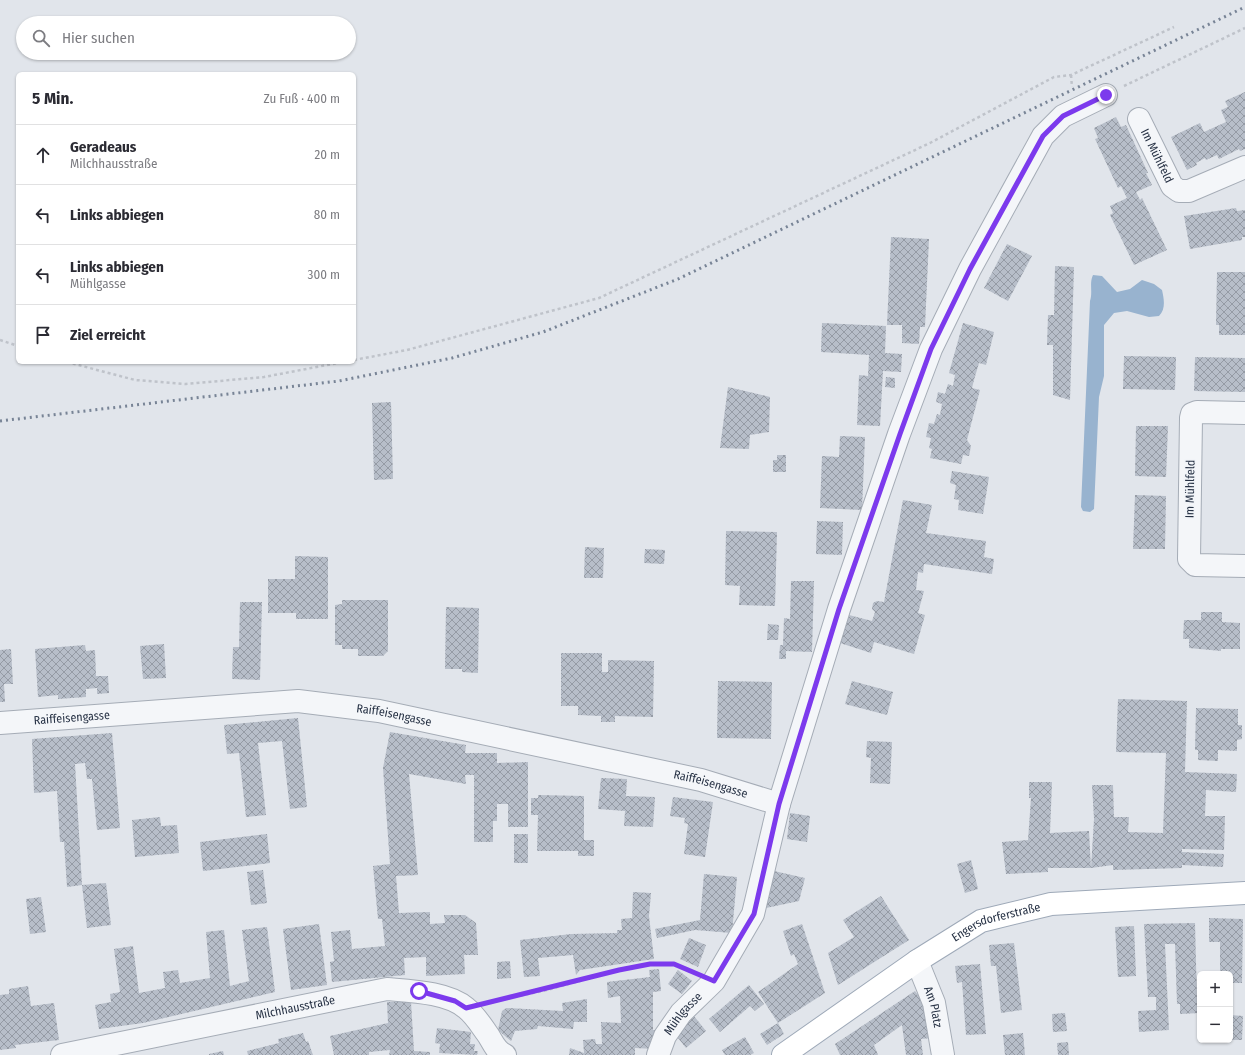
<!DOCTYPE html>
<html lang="de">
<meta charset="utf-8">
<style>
:root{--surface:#fff;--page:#f7f7f7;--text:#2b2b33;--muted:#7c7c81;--line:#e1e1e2}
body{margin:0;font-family:"Fira Sans Condensed",sans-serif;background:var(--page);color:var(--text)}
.controls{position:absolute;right:12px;bottom:12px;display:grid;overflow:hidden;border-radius:6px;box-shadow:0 1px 3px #0004}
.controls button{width:36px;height:36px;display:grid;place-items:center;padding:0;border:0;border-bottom:1px solid var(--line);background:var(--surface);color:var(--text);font:20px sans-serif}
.stop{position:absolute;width:12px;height:12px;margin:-9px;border:3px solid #7c3aed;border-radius:50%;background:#fff}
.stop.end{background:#7c3aed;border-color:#fff;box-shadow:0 1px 4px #0008}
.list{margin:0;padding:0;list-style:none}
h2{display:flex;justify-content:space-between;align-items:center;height:52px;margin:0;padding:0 16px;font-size:17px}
h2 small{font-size:13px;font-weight:400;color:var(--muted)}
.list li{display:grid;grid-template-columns:26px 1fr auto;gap:12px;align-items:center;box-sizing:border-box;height:60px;padding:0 16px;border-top:1px solid var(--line)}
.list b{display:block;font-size:15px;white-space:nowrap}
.list p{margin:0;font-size:13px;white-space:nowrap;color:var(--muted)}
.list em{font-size:13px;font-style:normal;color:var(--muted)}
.icon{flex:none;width:22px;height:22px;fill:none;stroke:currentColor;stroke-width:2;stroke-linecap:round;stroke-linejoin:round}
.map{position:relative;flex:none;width:1245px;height:1055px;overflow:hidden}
.search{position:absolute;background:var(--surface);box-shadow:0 1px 3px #0004;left:16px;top:16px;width:340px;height:44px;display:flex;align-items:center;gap:10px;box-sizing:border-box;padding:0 14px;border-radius:22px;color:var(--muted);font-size:15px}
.panel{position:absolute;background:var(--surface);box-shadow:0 1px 3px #0004;left:16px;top:72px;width:340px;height:292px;border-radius:6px}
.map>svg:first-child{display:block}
</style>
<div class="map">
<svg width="1245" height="1055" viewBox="0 0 1245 1055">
<defs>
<pattern id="building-cross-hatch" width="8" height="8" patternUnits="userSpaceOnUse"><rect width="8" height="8" fill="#b7bec9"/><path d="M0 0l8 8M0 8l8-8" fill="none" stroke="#959ba5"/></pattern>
</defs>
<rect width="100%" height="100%" fill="#e1e5eb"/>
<path fill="#98b3cf" d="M 1093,275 L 1102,276 L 1117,292 L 1130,289 L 1142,280 L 1154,284 L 1162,290 C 1164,299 1166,309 1159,316 L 1149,317 L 1127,311 L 1114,313 L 1104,325 L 1104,376 L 1099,397 L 1094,509 L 1090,512 L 1083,511 L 1081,507 L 1090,301 C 1093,292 1089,283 1093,275 Z"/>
<g fill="url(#building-cross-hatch)">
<polygon points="1245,92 1245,149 1240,151 1239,149 1219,159 1217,155 1206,160 1205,158 1196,163 1197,165 1187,170 1171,137 1200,123 1204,132 1226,122 1221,110 1228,107 1225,101"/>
<polygon points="1116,117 1121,127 1126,125 1148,173 1146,173 1152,185 1136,192 1140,200 1142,198 1167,250 1134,265 1110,215 1113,213 1110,206 1127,198 1121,186 1118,188 1095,139 1098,138 1094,128"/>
<polygon points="1236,208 1237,211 1245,210 1245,237 1242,237 1242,240 1190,249 1184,216"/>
<polygon points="891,237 929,239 925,327 920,327 919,344 902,343 902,325 887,325"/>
<polygon points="1007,244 1032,256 1008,301 984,288"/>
<polygon points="1055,266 1074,267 1070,400 1053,395 1053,345 1047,345 1048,315 1054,315"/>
<polygon points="1217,272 1245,272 1245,335 1219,335 1219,325 1216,325"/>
<polygon points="822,323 886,326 885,353 902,354 901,372 883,371 880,426 857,425 859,375 868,376 869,355 821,352"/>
<polygon points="963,323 994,332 986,365 979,363 974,380 972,388 980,390 967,440 971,446 969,456 963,455 961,464 930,458 932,449 929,448 931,438 926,437 929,423 934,424 937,414 940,415 942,404 936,402 938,392 945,394 948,384 953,386 955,375 949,373"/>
<polygon points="1124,356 1176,357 1175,390 1123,389"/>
<polygon points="1195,357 1245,358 1245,392 1194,391"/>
<polygon points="886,377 895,378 895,388 885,387"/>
<polygon points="728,387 770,397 769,432 750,435 749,449 720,448"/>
<polygon points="391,402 393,479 374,480 372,403"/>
<polygon points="1136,426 1168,426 1166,477 1135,476"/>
<polygon points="840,436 865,437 862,510 820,508 822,456 839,457"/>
<polygon points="777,455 786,455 786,472 773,472 773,460 777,460"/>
<polygon points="952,471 989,477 983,514 958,510 959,500 954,499 956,485 950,483"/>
<polygon points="1135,495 1166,496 1165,549 1133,549"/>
<polygon points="903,500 932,505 926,533 986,541 984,557 994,559 992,574 924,564 923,573 918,572 916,590 924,591 918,613 925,615 914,654 874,642 871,653 840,643 849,615 872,621 875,612 872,609 873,603 877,601 884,602"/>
<polygon points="817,521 843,522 842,555 816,554"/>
<polygon points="726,531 777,532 775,606 739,605 740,586 725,585"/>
<polygon points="585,547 604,548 603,578 584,578"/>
<polygon points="645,549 665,550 664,564 644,563"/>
<polygon points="295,556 328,557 328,619 296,619 296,613 268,613 268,579 295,579"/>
<polygon points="791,581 814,581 812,652 786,651 786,659 779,659 780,645 783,645 784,618 790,619"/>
<polygon points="342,600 388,600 388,651 383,656 358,656 358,649 342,649 342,645 335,645 335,605 342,604"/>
<polygon points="240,602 262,602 260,680 232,679 233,647 239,647"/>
<polygon points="446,607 479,608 478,673 462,672 462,669 445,669"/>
<polygon points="1201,612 1222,612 1222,622 1240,623 1240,649 1221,649 1221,651 1189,648 1189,639 1183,639 1184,620 1201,620"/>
<polygon points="768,624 779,625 778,640 767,640"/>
<polygon points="164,644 166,678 143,679 140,646"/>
<polygon points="85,645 86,651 95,650 96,676 108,676 109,693 97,694 97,688 86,689 86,697 58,699 58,695 38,697 35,649"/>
<polygon points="11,649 13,684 4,684 5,702 0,702 0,650"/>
<polygon points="561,653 602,653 602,672 608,672 608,660 654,661 653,717 615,716 615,722 601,722 601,716 578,715 578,706 561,706"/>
<polygon points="718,681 772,682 771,739 717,738"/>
<polygon points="852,681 893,692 887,715 845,704"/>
<polygon points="1118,699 1187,701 1185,772 1237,774 1236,792 1206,790 1205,816 1225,816 1224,850 1182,849 1182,852 1224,854 1223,867 1182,865 1182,868 1113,870 1113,865 1091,868 1094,819 1092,785 1113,785 1114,817 1129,817 1128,832 1163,833 1166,753 1116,752"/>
<polygon points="1196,708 1238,709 1238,725 1242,725 1242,739 1237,740 1237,751 1218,750 1218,761 1198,760 1198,750 1195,750"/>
<polygon points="298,718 307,807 290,809 282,741 258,743 266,815 246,817 239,753 227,754 224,725"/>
<polygon points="390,732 466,745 465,753 497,753 497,763 528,762 528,827 508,827 508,804 497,804 497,821 493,821 493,842 474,842 474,775 465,775 466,784 409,774 418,875 396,876 399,913 430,912 430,924 445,923 444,915 465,915 476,923 478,955 464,955 465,974 426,976 426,957 404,958 405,975 332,982 330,962 334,961 331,932 350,930 352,949 385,946 382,919 378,919 373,866 390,864 383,768"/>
<polygon points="112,733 120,828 97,830 92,779 87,779 85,763 75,764 82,885 67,887 64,842 60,842 57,791 34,793 32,739"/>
<polygon points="867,741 892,742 890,784 870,783 871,758 866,757"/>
<polygon points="601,778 627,779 626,796 655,797 653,827 624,826 625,811 598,809"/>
<polygon points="1029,782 1052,782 1050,833 1089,831 1091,868 1048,868 1048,872 1006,874 1002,842 1028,840 1031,798 1029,798"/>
<polygon points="538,795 584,796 584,840 594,840 594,856 578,856 578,851 537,851 538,815 531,815 531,798 538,798"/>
<polygon points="673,797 713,802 705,857 684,854 688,824 684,823 685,818 670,816"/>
<polygon points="790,813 810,816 807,842 787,839"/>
<polygon points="160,817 161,826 177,825 179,853 135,857 132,820"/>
<polygon points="267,834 270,863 203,871 200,842"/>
<rect x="514" y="834" width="14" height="29"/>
<polygon points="971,860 978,889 965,893 957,864"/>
<polygon points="263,870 267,903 251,905 247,872"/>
<polygon points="774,871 805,878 799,901 766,908"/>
<polygon points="704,874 737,877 732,933 695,930 657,938 655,929 700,920"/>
<polygon points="106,883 111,925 87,928 82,885"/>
<polygon points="633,892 651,893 649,916 654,959 580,970 576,975 573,955 538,958 540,976 524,977 520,940 571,934 617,933 617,930 622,930 621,919 632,918"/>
<polygon points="881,896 909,940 838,985 828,953 854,937 843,920"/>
<polygon points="41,897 46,932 30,934 26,899"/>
<polygon points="1209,918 1243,919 1242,983 1230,983 1230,974 1220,974 1220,942 1209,942"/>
<polygon points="1195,923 1197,1002 1200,1002 1200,1013 1180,1014 1180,1004 1177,1004 1175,944 1165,944 1169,1030 1139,1032 1138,1011 1156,1010 1156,997 1148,997 1144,924"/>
<polygon points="319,924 327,985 291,990 283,929"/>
<polygon points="802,924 825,993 778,1023 758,992 798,964 794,954 791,956 783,931"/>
<polygon points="1134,926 1136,976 1118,977 1115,927"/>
<polygon points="267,927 275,992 143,1023 99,1029 95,1005 111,1002 110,994 120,992 114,949 133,946 139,993 165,988 163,972 178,970 180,983 210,978 206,932 224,930 230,986 249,981 242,930"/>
<polygon points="689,938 706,945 698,967 680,959"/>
<polygon points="1014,943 1022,1010 1001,1013 996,966 991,966 989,945"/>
<polygon points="510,961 511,978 497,979 497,962"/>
<polygon points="980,964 986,1034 966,1035 962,982 957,983 955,966"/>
<polygon points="659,969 661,991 653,992 653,1030 660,1030 655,1049 635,1048 635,1055 569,1055 570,1048 584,1053 583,1040 595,1039 596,1044 602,1044 601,1022 621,1023 620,996 608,998 607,982 650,977 649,970"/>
<polygon points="678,970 692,981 682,994 668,984"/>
<polygon points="749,985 764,1004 755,1011 750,1006 720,1032 709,1019"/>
<polygon points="28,986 31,1006 54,1003 59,1040 15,1045 16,1048 0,1050 0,995 9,994 9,989"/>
<polygon points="915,991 928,1009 932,1038 921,1039 923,1055 906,1055 902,1025 874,1045 878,1055 840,1055 835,1044"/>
<polygon points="587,999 587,1022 574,1022 573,1029 538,1026 537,1029 515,1031 511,1041 498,1030 502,1011 506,1008 563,1011 562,1003"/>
<polygon points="387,1002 411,1002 414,1051 430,1052 430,1055 389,1055 390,1050 369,1052 369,1055 334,1055 330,1036 388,1023"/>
<polygon points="1065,1013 1067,1031 1053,1032 1052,1014"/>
<polygon points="1230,1015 1243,1016 1242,1040 1230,1040"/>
<polygon points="694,1016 706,1031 686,1048 674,1033"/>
<polygon points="778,1023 784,1034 767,1045 760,1034"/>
<polygon points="437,1028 471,1032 470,1044 475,1044 474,1051 478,1051 477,1055 439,1053 440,1044 435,1043"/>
<polygon points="303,1033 306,1042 308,1041 313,1055 248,1055 247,1051 279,1043 278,1039"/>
<polygon points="1023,1033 1025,1055 1005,1055 1003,1035"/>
<polygon points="745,1037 754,1053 750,1055 725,1055 722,1050"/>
<polygon points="1068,1042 1069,1055 1058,1055 1057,1043"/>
<polygon points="223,1051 224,1055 209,1055 209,1054"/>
</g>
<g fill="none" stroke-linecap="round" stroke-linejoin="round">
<defs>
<g id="minor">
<path id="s1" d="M 1139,119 L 1172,186 L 1179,191 L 1189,191 L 1245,167"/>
<polyline points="1245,413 1197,412 1192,414 1191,418 1189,559 1195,565 1245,566"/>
<path id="s2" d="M 0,723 L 298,701 L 379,711 L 701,780 L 779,804"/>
<path id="s3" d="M 917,961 L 934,1003 L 943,1055"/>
<path id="s4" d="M 62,1055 L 387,989 C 410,991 448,992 466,1008 C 474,1014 481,1025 486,1032 C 493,1041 494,1050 505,1055"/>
<path id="s5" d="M 658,1055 L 665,1036 L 681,1013 L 714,981 L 753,914 L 779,804 L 839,609 L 899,434 L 931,349 L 970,269 L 1043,136 L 1063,116 L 1106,95"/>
</g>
<g id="major">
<path id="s6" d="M 783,1055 L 917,961 L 981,921 L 1051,904 L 1245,893"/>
</g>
</defs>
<use href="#minor" stroke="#a5acb6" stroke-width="24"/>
<use href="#major" stroke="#9ea9b8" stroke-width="24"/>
<g stroke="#bfc3ca" stroke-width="2.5" stroke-dasharray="3 3" stroke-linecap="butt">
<polyline points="1071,75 1072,87"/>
<polyline points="1124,86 1245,28"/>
<polyline points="0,340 18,346"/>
<polyline points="354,360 407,350 599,298 930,143 1054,77 1071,75 1174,27"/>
<polyline points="67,362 135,380 186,384 264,377 343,362"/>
<polyline points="491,1002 547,990 619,970 650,964 674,964 692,971"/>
</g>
<use href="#minor" stroke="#f4f6f9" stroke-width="22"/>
<use href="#major" stroke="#fff" stroke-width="22"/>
<polyline stroke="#788496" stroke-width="3" stroke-dasharray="2 4" stroke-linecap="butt" points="0,421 339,381 452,358 543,332 678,279 1245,7"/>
</g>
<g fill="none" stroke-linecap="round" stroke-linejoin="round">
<polyline stroke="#7c3aed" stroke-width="5" points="419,991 455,1001 466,1008 619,970 650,964 674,964 714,981 754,914 779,804 839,609 900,434 931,349 970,269 1043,136 1063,116 1106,95"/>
</g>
<g text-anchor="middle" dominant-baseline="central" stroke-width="3" stroke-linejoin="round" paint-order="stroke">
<g font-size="12" fill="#273245" stroke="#f1f4f8">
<text stroke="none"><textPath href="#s1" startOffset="41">Im Mühlfeld</textPath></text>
<text transform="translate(1190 489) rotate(-89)">Im Mühlfeld</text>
<text stroke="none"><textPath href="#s2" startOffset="396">Raiffeisengasse</textPath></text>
<text stroke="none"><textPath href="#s2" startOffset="72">Raiffeisengasse</textPath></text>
<text stroke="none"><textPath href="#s2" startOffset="720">Raiffeisengasse</textPath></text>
<text stroke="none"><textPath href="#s6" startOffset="253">Engersdorferstraße</textPath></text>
<text stroke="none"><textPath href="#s3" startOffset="49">Am Platz</textPath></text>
<text stroke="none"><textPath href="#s4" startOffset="238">Milchhausstraße</textPath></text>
<text stroke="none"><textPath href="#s5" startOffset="49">Mühlgasse</textPath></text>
</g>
</g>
</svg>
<div class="controls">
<button>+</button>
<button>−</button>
</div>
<div class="stop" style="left:419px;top:991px"></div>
<div class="stop end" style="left:1106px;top:95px"></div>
<div class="search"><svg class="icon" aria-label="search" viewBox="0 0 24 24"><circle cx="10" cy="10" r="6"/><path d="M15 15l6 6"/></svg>Hier suchen</div>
<section class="panel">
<h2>5 Min.<small>Zu Fuß · 400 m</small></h2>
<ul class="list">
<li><svg class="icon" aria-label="ahead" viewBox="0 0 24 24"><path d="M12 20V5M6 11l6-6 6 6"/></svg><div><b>Geradeaus</b><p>Milchhausstraße</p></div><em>20 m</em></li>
<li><svg class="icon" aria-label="left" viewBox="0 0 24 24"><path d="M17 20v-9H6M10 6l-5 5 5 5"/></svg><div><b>Links abbiegen</b></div><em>80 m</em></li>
<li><svg class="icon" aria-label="left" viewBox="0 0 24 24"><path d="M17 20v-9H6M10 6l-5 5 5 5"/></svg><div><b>Links abbiegen</b><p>Mühlgasse</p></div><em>300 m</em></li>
<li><svg class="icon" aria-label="arrive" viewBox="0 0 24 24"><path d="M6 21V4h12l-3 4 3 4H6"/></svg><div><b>Ziel erreicht</b></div></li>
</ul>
</section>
</div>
